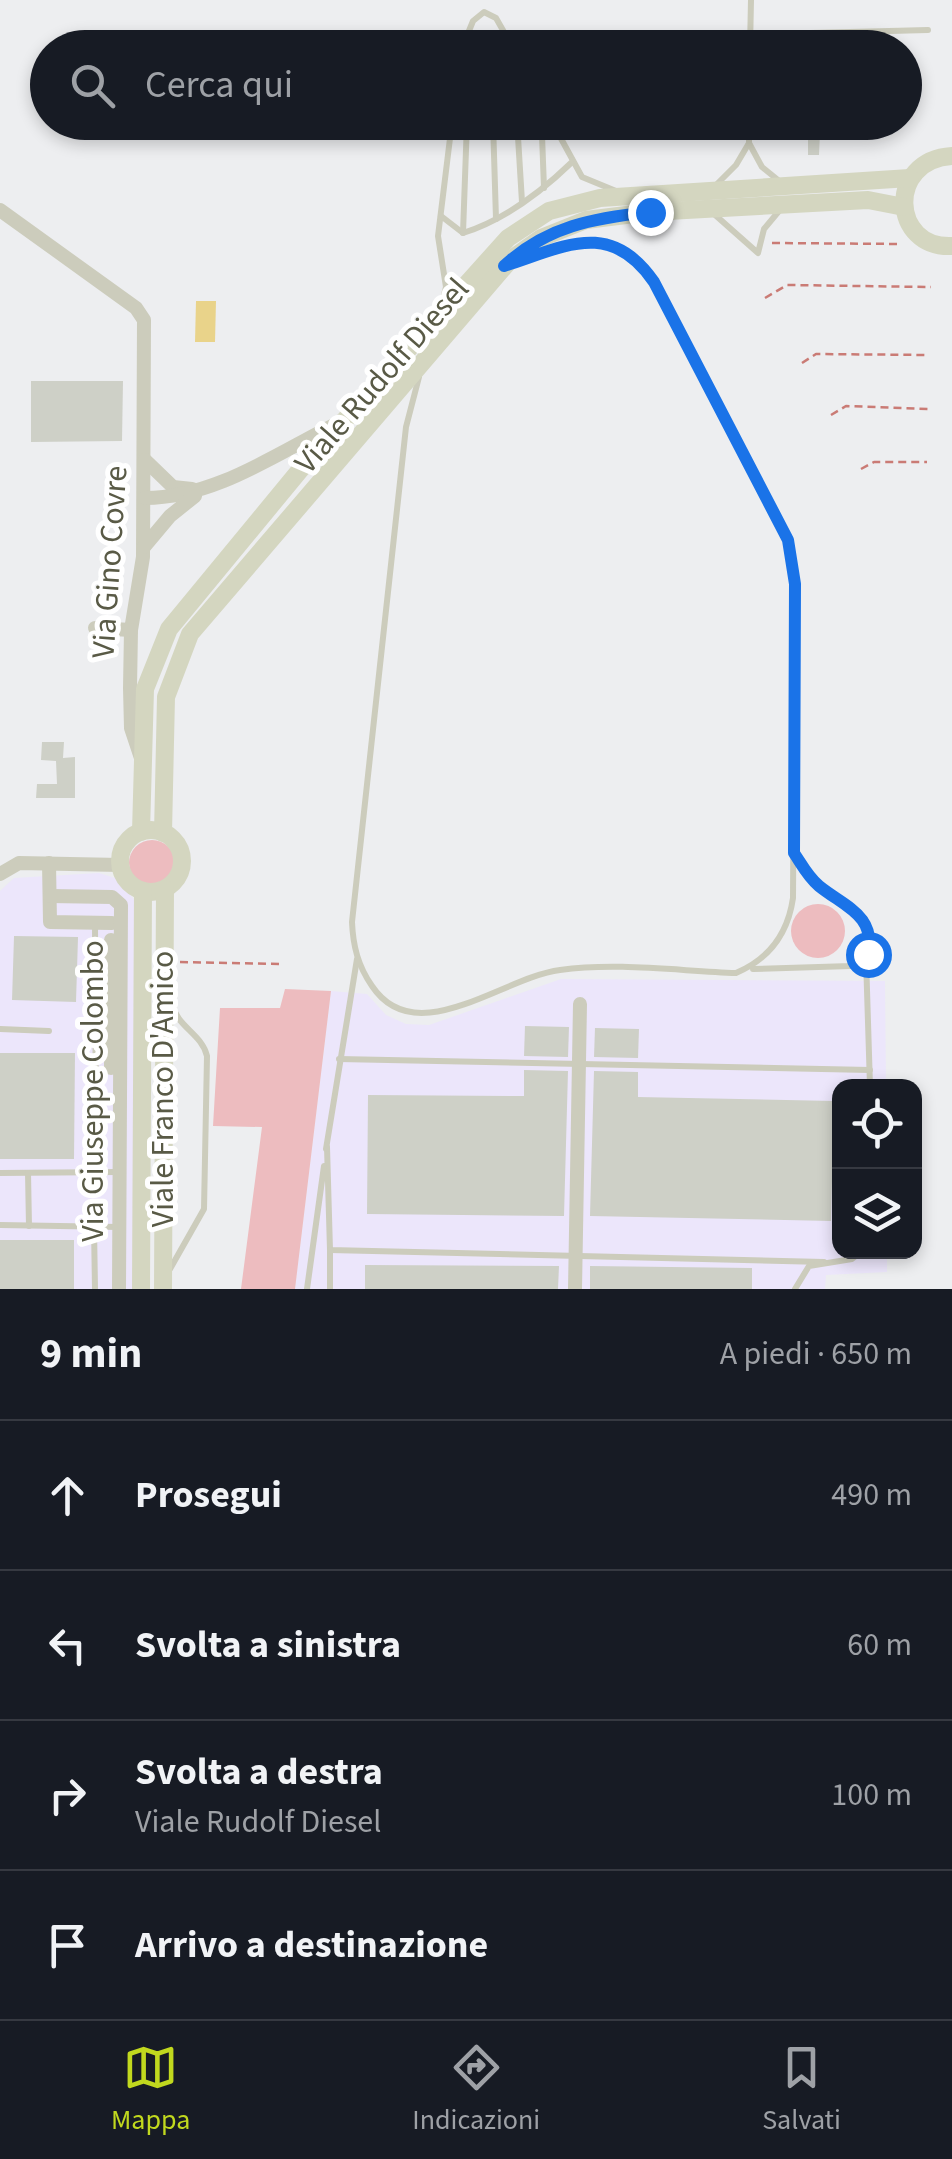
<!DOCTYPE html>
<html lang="it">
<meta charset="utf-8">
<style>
:root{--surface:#171b24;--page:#242831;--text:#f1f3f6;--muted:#9ea1a6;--line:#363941;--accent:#c1d81e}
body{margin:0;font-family:"Source Sans 3",sans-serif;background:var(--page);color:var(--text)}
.controls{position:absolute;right:30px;bottom:30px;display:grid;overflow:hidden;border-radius:20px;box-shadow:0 5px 15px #0003}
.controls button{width:90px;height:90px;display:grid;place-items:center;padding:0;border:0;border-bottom:2px solid var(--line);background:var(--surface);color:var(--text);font:50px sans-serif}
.stop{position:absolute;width:30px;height:30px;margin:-22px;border:8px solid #1a73e8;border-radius:50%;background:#fff}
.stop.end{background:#1a73e8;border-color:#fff;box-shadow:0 2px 10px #0008}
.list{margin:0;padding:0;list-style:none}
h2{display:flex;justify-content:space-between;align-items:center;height:130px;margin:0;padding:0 40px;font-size:42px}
h2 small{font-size:32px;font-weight:400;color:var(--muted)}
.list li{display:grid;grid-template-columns:65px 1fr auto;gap:30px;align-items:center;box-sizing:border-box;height:150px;padding:0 40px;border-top:2px solid var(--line)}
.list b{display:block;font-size:38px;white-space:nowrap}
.list p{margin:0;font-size:32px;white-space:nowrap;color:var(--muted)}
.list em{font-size:32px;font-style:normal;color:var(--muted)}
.icon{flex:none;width:55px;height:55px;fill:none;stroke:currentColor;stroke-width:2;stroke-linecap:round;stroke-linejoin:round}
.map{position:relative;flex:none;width:952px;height:1289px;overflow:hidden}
.search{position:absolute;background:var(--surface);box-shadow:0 5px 15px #0003;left:30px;right:30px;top:30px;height:110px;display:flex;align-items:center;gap:25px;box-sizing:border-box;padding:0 35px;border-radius:55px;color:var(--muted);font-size:38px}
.sheet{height:730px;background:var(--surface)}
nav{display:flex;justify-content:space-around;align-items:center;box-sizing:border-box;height:140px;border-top:2px solid var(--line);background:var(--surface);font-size:28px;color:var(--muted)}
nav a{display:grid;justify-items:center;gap:5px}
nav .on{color:var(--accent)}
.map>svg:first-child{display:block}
</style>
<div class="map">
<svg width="952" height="1289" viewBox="0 0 952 1289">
<rect width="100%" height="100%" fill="#edeef0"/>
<g fill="#ece6fb">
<polygon points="99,873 118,879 134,900 133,1289 0,1289 0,891 14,878"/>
<polygon points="561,979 885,981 886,1086 840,1086 840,1252 887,1252 887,1272 826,1275 825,1289 295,1289 331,991 367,994 386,1015 406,1024 429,1025"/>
</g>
<g fill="#edbcbf">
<circle cx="152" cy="863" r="23"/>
<circle cx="818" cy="931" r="27"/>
<polygon points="285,989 331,991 295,1289 241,1289 262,1127 213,1126 220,1008 280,1008"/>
</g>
<polygon fill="#e9d38a" points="196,301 216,301 215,342 195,342"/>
<g fill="#ced0c7">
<polygon points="808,122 836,122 836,132 820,133 819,155 808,155"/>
<polygon points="31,381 123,381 122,441 31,442"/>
<polygon points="42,742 64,742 63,758 75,757 75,798 36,798 37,784 57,784 56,761 41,760"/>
<polygon points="14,936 78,937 76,1002 12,1000"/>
<polygon points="525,1026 569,1027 568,1057 524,1056"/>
<polygon points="595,1028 639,1029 638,1058 594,1057"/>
<polygon points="0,1053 75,1053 74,1159 0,1159"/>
<polygon points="524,1070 568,1071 564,1216 367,1214 368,1095 524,1096"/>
<polygon points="594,1071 638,1072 638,1097 834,1101 831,1221 590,1216"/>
<rect x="0" y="1240" width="74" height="49"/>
<polygon points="365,1265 559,1266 558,1289 365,1289"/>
<polygon points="590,1266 752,1268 752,1289 590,1289"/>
</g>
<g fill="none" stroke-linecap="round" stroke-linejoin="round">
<g stroke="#ca7b75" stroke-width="2.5" stroke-dasharray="8 5" stroke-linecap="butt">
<polyline points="772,243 901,244"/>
<polyline points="765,298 787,285 931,287"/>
<polyline points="802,363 816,354 929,355"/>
<polyline points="831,415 846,406 928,409"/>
<polyline points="861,469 874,462 927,462"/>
<polyline points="180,962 281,964"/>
</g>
<g stroke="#ccccbc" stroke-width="6">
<polyline points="657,37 928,30"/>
<polyline points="462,48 473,21 484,12 496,18 513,48"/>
<polyline points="750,48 751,0"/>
<polyline points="493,122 496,219"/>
<polyline points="552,122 582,177 616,191"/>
<polyline points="518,137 522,202"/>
<polyline points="749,143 749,122"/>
<polyline points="716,185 736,165 749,143 762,167 778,180"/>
<polyline points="544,188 542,135 552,123"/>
<polyline points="714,214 758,253 764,229 779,211"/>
<path d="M 441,216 L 463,233 C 504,220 540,193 571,163"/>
<polyline points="463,233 467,122"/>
<polyline points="443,299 446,287 438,236 452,122"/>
<path d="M 419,377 L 406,427 L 352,922 C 353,946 358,966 372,986 C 416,1052 503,977 560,970 C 617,962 679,971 736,973 C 769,959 788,933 793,898 L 795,583 L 788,540 L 654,281 C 612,223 576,243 519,261"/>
<polyline points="95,924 96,1172"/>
<polyline points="866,958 870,1086"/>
<polyline points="753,969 851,966 860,963 868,951 865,919 813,880 795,854"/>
<polyline points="0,1029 49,1031"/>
<polyline points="339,1059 870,1070"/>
<polyline points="327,1147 330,1250 824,1262"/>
<polyline points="326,1149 357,959"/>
<polyline points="0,1173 118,1172"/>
<polyline points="28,1173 29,1226"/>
<polyline points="0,1225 119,1227"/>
<polyline points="94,1227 95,1289"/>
<polyline points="330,1250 330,1289"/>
<path d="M 170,1269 L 204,1209 L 207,1056 C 202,1034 177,1027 172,1004"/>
<polyline points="307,1289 324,1166"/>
<polyline points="795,1289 809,1266 852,1259 861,1252"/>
</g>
<g stroke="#ccccbc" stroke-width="14">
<polyline points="0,210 136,308 144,320 143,557 131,630 130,688 131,728 141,758"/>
<polyline points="145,460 173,487 192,489"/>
<path d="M 145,498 C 214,498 276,454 336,424"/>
<polyline points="144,547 170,516 195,496"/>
<polyline points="95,628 131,630"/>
<polyline points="49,863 50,922 112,923"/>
<polyline points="0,874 19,863 121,865"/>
<polyline points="50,896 112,897 121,905 119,1289"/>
<polyline points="111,1068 111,940"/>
<polyline points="575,1289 580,1004"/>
</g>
<g stroke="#d4d6c0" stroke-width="18">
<path d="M 952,156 C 886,160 891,249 952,246"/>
<circle cx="151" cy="861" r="31"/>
<polyline points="141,832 145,689 169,629 300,470 508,238 549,211 600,198 910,178"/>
<polyline points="163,833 166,697 190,634 510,260 541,238 586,220 650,212 868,200 904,207"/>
<polyline points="141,1289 143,891"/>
<polyline points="163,1289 165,889"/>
</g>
</g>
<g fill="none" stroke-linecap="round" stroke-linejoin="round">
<path stroke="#1a73e8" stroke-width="12" d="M 650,212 C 594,218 547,226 504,266 C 564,247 610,218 654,282 L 788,540 L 795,584 L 794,853 C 802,865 808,877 819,886 C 845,907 876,915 868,954"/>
</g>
<g text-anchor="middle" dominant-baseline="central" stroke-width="10" stroke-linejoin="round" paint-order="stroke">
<g font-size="32" fill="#595a46" stroke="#fff">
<text transform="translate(382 376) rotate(-49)">Viale Rudolf Diesel</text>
<text transform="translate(110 562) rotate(-86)">Via Gino Covre</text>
<text transform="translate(163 1089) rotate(-90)">Viale Franco D'Amico</text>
<text transform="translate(93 1091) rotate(-90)">Via Giuseppe Colombo</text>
</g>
</g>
</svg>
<div class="controls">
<button><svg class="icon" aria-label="locate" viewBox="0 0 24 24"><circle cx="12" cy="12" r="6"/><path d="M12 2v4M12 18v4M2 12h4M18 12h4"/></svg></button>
<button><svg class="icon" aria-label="layers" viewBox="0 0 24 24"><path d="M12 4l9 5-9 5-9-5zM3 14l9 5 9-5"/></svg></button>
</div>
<div class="stop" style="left:868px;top:954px"></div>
<div class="stop end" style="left:650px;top:212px"></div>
<div class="search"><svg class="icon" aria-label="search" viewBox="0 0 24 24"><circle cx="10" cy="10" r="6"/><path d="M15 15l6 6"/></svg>Cerca qui</div>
</div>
<section class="sheet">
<h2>9 min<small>A piedi · 650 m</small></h2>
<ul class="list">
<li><svg class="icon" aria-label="ahead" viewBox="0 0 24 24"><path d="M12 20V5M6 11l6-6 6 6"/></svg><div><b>Prosegui</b></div><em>490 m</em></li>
<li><svg class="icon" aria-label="left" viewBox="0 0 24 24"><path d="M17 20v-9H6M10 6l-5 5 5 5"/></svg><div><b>Svolta a sinistra</b></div><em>60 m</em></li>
<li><svg class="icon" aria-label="right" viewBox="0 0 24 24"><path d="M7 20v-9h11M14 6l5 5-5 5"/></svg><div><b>Svolta a destra</b><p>Viale Rudolf Diesel</p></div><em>100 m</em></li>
<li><svg class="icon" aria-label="arrive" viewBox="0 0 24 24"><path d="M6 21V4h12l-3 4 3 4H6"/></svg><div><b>Arrivo a destinazione</b></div></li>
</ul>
</section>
<nav>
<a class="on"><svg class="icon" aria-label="map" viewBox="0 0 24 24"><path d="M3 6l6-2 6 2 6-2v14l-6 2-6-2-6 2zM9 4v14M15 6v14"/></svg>Mappa</a>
<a><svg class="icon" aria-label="directions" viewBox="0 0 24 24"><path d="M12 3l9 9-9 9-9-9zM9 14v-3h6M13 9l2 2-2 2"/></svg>Indicazioni</a>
<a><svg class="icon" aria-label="saved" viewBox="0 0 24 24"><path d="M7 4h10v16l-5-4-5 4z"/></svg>Salvati</a>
</nav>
